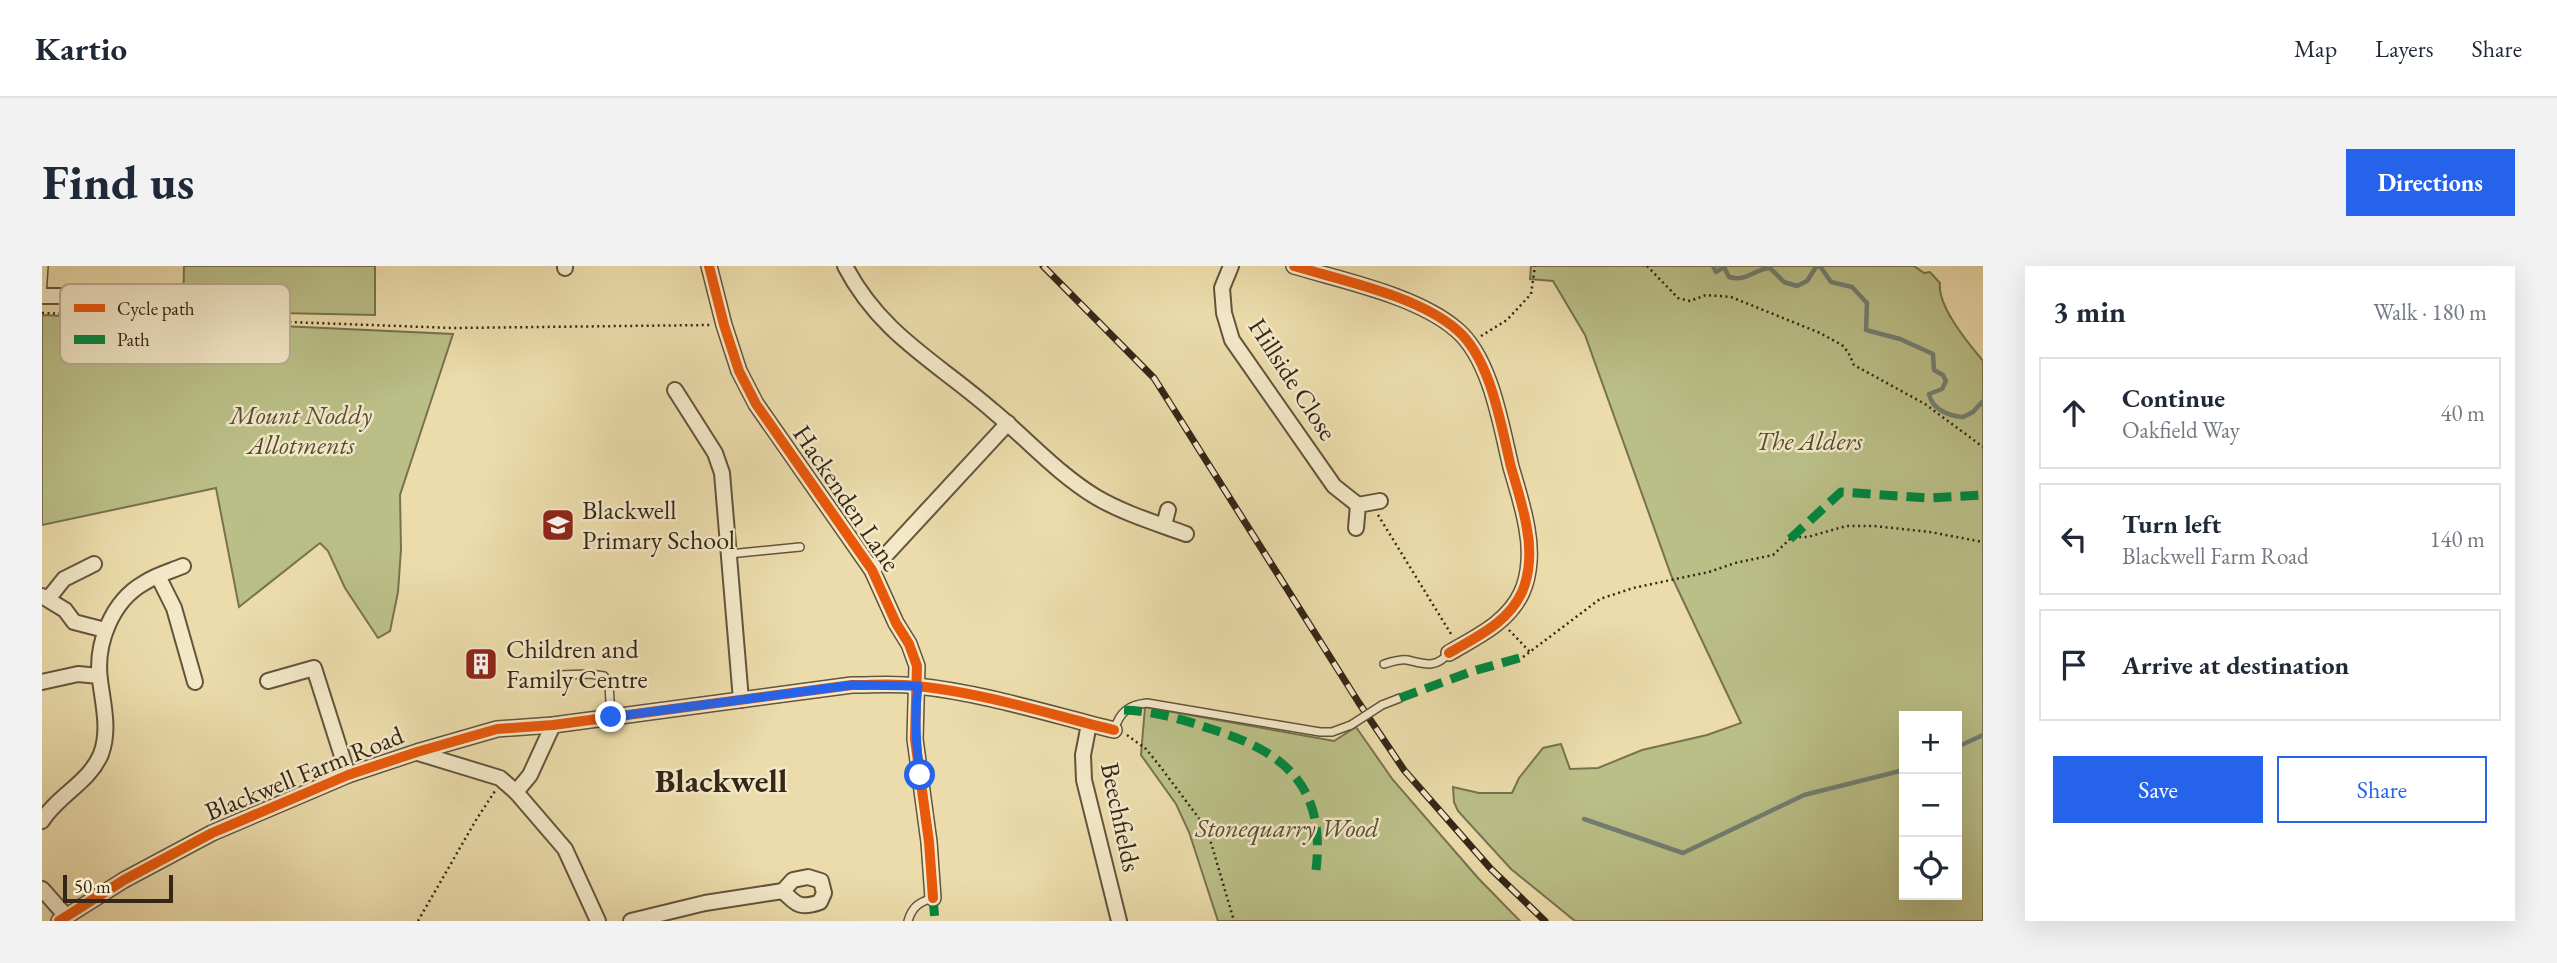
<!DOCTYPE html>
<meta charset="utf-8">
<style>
:root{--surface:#fff;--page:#f2f2f3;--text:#1f2937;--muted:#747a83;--line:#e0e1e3;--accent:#2563eb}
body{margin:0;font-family:"EB Garamond",serif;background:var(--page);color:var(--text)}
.controls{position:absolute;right:21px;bottom:21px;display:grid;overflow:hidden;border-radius:0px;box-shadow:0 7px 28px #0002}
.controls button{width:63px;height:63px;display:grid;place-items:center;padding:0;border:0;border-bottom:2px solid var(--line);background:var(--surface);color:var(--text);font:35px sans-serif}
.scale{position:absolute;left:21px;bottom:18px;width:110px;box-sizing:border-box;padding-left:7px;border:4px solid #352617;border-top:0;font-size:19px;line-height:24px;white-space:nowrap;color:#352617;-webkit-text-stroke:5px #f3e8c8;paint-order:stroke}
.stop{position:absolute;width:21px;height:21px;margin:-16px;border:5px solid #2563eb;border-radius:50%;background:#fff}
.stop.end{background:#2563eb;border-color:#fff;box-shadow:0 2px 7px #0008}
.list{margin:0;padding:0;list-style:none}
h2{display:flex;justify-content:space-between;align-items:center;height:91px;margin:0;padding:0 28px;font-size:30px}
h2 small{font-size:23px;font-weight:400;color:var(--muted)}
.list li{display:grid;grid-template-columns:46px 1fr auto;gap:21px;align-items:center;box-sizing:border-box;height:112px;margin:0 14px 14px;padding:0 14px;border:2px solid var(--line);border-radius:0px}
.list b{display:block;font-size:26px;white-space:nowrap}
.list p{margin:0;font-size:23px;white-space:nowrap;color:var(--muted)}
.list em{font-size:23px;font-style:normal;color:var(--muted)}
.actions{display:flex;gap:14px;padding:21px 28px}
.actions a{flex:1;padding:16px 0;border:2px solid var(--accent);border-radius:0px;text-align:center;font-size:24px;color:var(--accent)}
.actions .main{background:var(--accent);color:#fff}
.icon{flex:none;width:38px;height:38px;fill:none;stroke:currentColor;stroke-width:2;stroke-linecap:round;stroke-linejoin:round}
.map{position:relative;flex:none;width:1941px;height:655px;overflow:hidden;border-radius:0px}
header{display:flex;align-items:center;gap:42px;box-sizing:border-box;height:98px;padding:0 35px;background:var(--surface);border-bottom:2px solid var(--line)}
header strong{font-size:33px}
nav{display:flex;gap:38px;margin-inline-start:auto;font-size:24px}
.intro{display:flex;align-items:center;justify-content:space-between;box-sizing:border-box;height:168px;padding:0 42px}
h1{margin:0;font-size:49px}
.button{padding:18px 32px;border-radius:0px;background:var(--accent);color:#fff;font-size:24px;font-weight:700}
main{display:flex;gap:42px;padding:0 42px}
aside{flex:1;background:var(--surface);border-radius:0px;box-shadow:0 7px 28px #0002}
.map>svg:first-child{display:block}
</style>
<header>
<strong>Kartio</strong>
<nav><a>Map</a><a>Layers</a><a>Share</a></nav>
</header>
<div class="intro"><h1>Find us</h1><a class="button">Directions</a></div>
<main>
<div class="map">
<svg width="1941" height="655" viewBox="0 0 1941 655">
<rect width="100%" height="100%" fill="#ecdcab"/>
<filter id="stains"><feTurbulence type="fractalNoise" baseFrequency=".00286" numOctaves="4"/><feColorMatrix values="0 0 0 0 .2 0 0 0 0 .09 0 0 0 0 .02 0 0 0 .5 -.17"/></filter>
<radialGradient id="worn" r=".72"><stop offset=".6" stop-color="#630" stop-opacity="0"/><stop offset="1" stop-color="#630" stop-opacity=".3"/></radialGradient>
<g fill="#babf87" stroke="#78724f" stroke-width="2" fill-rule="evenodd">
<polygon points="142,0 333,0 333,49 141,45"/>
<path d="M 1489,0 L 1872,0 L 1882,7 L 1888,6 L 1898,17 C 1895,40 1927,78 1941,95 L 1941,655 L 1533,655 L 1469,603 L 1416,545 L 1412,536 L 1411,521 L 1437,527 L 1470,527 L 1477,512 L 1501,482 L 1519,478 L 1528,503 L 1556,502 L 1600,484 L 1665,469 L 1699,457 L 1629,309 L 1543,69 L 1511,15 L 1488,13 ZM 1862,450 L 1915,450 L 1915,629 L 1862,629 Z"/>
<polygon points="0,49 411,68 358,229 359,283 356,326 348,365 336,372 303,322 286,285 278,277 197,341 174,222 0,259"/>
<polygon points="1103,441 1292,475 1314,461 1351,514 1436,612 1478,655 1176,655 1147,566 1134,538 1099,489"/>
</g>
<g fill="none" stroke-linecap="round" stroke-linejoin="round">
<g stroke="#727f73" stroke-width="4.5">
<path d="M 1671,0 L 1674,6 L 1682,1 L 1687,11 C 1707,16 1711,3 1728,2 L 1742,16 L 1755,20 L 1765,15 L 1774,1 L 1778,0 L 1789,16 L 1810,21 L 1825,37 L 1824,64 L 1858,73 L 1891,88 L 1892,104 L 1901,109 L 1904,115 L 1900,123 L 1887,128 C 1890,143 1906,150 1921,151 L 1931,146 L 1941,135"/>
<polyline points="1915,481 1941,469"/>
<polyline points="1542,553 1641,587 1762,529 1862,504"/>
</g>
<defs>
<g id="service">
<polyline points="0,30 2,0"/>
<polyline points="687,288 758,281"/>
<path d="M 1342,398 C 1349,396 1358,393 1365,394 C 1383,398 1393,403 1407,387"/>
<polyline points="516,409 548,408 562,410 567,419 569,451"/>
<polyline points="1340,439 1358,432"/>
<path d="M 1072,464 C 1078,446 1086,439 1105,437 L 1278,466 L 1290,466 L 1309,459"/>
<path d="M 866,655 C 870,641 877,636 891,632"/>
</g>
<g id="minor">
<polyline points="667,0 682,59 697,105 714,138 830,304 854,357 867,378 875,400 873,473 887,576 891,632"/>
<path d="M 803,0 C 839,69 895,96 951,145 C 985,173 1016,208 1054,231 C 1081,247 1114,257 1144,268"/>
<polyline points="1189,0 1180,22 1182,47 1190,74 1292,220 1316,239"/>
<path d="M 1252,0 C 1302,15 1376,30 1415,64 C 1449,93 1459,160 1469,201 C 1475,222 1482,243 1485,263 C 1489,284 1488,308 1480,326 C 1466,357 1434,371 1407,387"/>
<polyline points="523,2 523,0"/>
<polyline points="0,30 61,30"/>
<polyline points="633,124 673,187 680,207 699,434"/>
<polyline points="1122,259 1126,244"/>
<polyline points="1314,262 1316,239 1338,235"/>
<polyline points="830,304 966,157"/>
<polyline points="116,310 132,342 153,416"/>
<polyline points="0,330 23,344 32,356 63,364"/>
<polyline points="6,333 22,313 52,298"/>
<polyline points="226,415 272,402 306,509"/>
<polyline points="0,416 36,408 57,410"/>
<polyline points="1047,458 1041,489 1042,514 1077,655"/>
<polyline points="376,487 458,512 474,526 523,583 556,655"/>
<polyline points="474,526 488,509 511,459"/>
<path d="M 0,555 C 16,529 47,517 59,488 C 68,464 61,438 58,414 C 53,378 70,335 102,317 C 114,309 129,305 141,300"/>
<polyline points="0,623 24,650"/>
<path d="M 17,655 L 82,614 L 170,567 L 306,509 L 375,486 L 455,463 L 511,459 L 810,419 C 832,419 854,417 875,420 C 942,427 1007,448 1072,464"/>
<path d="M 589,655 L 663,637 L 741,625 L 751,614 L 766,611 L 779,615 L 782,627 L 778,636 C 759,643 754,639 741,625"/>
</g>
</defs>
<use href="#service" stroke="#63543c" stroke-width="10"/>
<use href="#minor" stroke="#63543c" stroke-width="18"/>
<g stroke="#352617" stroke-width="2.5" stroke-dasharray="2 3.5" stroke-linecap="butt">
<polyline points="1605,0 1636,32 1648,35 1664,29 1689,31 1778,67 1800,79 1806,86 1812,99 1883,138 1941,181"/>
<polyline points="0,47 411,62 668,59"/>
<polyline points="1439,70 1465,54 1489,28 1493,0"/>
<polyline points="1336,249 1409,368"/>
<polyline points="1467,364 1489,387"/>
<polyline points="1481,391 1558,333 1591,322 1667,306 1693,297 1731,289 1748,273 1754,271 1766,271 1804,260 1832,260 1888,266 1941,276"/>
<polyline points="1085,469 1104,483 1117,499 1165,563 1192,655"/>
<polyline points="376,655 434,554 453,525"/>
</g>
<use href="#service" stroke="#f3e8c8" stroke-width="7"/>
<use href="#minor" stroke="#f3e8c8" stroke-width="14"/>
<defs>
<polyline id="rail" points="1001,0 1112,112 1317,437 1362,504 1449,603 1503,655"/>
</defs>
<use href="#rail" stroke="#352617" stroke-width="7"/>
<use href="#rail" stroke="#f3e8c8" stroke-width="4.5" stroke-dasharray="13" stroke-linecap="butt"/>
<defs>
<polyline id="service-bridge" points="1309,459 1340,439"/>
</defs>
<use href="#service-bridge" stroke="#63543c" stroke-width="10" stroke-linecap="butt"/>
<use href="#service-bridge" stroke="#f3e8c8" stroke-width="7"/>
<g stroke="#00873e" stroke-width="9" stroke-dasharray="18 9" stroke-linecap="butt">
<polyline points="1748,273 1799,226 1885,232 1941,229"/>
<polyline points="1358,432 1431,405 1481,391"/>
<path d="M 1082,444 C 1110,445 1139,453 1166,462 C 1242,485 1284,519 1274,604"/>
<polyline points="891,632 893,655"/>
</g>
<defs>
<g id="cycleway">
<polyline points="667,0 682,59 697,105 714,138 830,304 854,357 867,378 875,400 873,473 887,576 891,632"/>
<path d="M 1252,0 C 1302,15 1376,30 1415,64 C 1449,93 1459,160 1469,201 C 1475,222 1482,243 1485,263 C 1489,284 1488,308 1480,326 C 1466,357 1434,371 1407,387"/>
<path d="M 17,655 L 82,614 L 170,567 L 306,509 L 375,486 L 455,463 L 511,459 L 810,419 C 832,419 854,417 875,420 C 942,427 1007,448 1072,464"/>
</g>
</defs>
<use href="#cycleway" stroke="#f3e8c8" stroke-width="15"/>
<use href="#cycleway" stroke="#e8590c" stroke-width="10"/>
</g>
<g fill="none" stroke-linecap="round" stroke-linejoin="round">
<path stroke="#2563eb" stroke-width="9" d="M 569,451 L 810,419 L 876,420 C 872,451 874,479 878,509"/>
</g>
<defs>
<symbol id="school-square" viewBox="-11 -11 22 22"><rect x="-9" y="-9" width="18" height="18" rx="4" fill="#8f2418" stroke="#f3e8c8"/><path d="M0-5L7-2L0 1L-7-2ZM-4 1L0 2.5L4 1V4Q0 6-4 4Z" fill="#fff"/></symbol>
<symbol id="building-square" viewBox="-11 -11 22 22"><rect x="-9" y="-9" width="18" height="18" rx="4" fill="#8f2418" stroke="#f3e8c8"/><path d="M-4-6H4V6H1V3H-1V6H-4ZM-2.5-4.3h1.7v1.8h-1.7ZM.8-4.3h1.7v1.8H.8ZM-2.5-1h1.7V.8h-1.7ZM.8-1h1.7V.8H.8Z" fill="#fff"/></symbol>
</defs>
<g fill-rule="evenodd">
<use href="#school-square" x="497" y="240" width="38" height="38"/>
<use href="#building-square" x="420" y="379" width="38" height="38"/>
</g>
<g text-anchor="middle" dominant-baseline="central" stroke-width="5" stroke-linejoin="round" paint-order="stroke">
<g font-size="26" fill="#352617" stroke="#f3e8c8">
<text transform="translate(1251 113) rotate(57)">Hillside Close</text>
<text transform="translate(805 232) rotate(56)">Hackenden Lane</text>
<text transform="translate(262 507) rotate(-22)">Blackwell Farm Road</text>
<text transform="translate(1079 551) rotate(78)">Beechfields</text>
</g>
<g font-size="26" font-style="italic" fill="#564c33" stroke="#f3e8c8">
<text x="259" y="149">Mount Noddy<tspan x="259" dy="30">Allotments</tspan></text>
<text x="1767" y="175">The Alders</text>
<text x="1245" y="562">Stonequarry Wood</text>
</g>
<g font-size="26" fill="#352617" stroke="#f3e8c8" text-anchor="start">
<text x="540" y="244">Blackwell<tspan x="540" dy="30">Primary School</tspan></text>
<text x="464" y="383">Children and<tspan x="464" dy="30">Family Centre</tspan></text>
</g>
<g font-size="33" font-weight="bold" fill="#352617" stroke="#f3e8c8">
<text x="679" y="514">Blackwell</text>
</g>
</g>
<rect x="18" y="18" width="230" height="80" rx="10" fill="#f3e8c8" stroke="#baae93" stroke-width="2"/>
<rect x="32" y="38" width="31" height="8" fill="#e8590c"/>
<rect x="32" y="69" width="31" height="9" fill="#00873e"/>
<g font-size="19" fill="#352617">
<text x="75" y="49">Cycle path</text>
<text x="75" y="80">Path</text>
</g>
<rect width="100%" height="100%" filter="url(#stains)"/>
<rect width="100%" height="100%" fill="url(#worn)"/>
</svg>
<div class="controls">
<button>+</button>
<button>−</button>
<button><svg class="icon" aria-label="locate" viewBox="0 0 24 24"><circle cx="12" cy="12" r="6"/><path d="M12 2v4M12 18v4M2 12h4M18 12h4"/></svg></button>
</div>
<div class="scale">50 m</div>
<div class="stop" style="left:878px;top:509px"></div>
<div class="stop end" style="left:569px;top:451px"></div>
</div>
<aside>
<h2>3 min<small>Walk · 180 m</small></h2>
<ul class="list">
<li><svg class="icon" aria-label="ahead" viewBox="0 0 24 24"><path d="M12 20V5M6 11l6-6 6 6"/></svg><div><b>Continue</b><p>Oakfield Way</p></div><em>40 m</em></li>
<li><svg class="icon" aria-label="left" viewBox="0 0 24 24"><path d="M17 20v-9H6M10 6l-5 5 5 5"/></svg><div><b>Turn left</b><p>Blackwell Farm Road</p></div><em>140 m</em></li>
<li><svg class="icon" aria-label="arrive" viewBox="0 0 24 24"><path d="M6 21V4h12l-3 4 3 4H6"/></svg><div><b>Arrive at destination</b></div></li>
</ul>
<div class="actions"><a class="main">Save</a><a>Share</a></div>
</aside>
</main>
